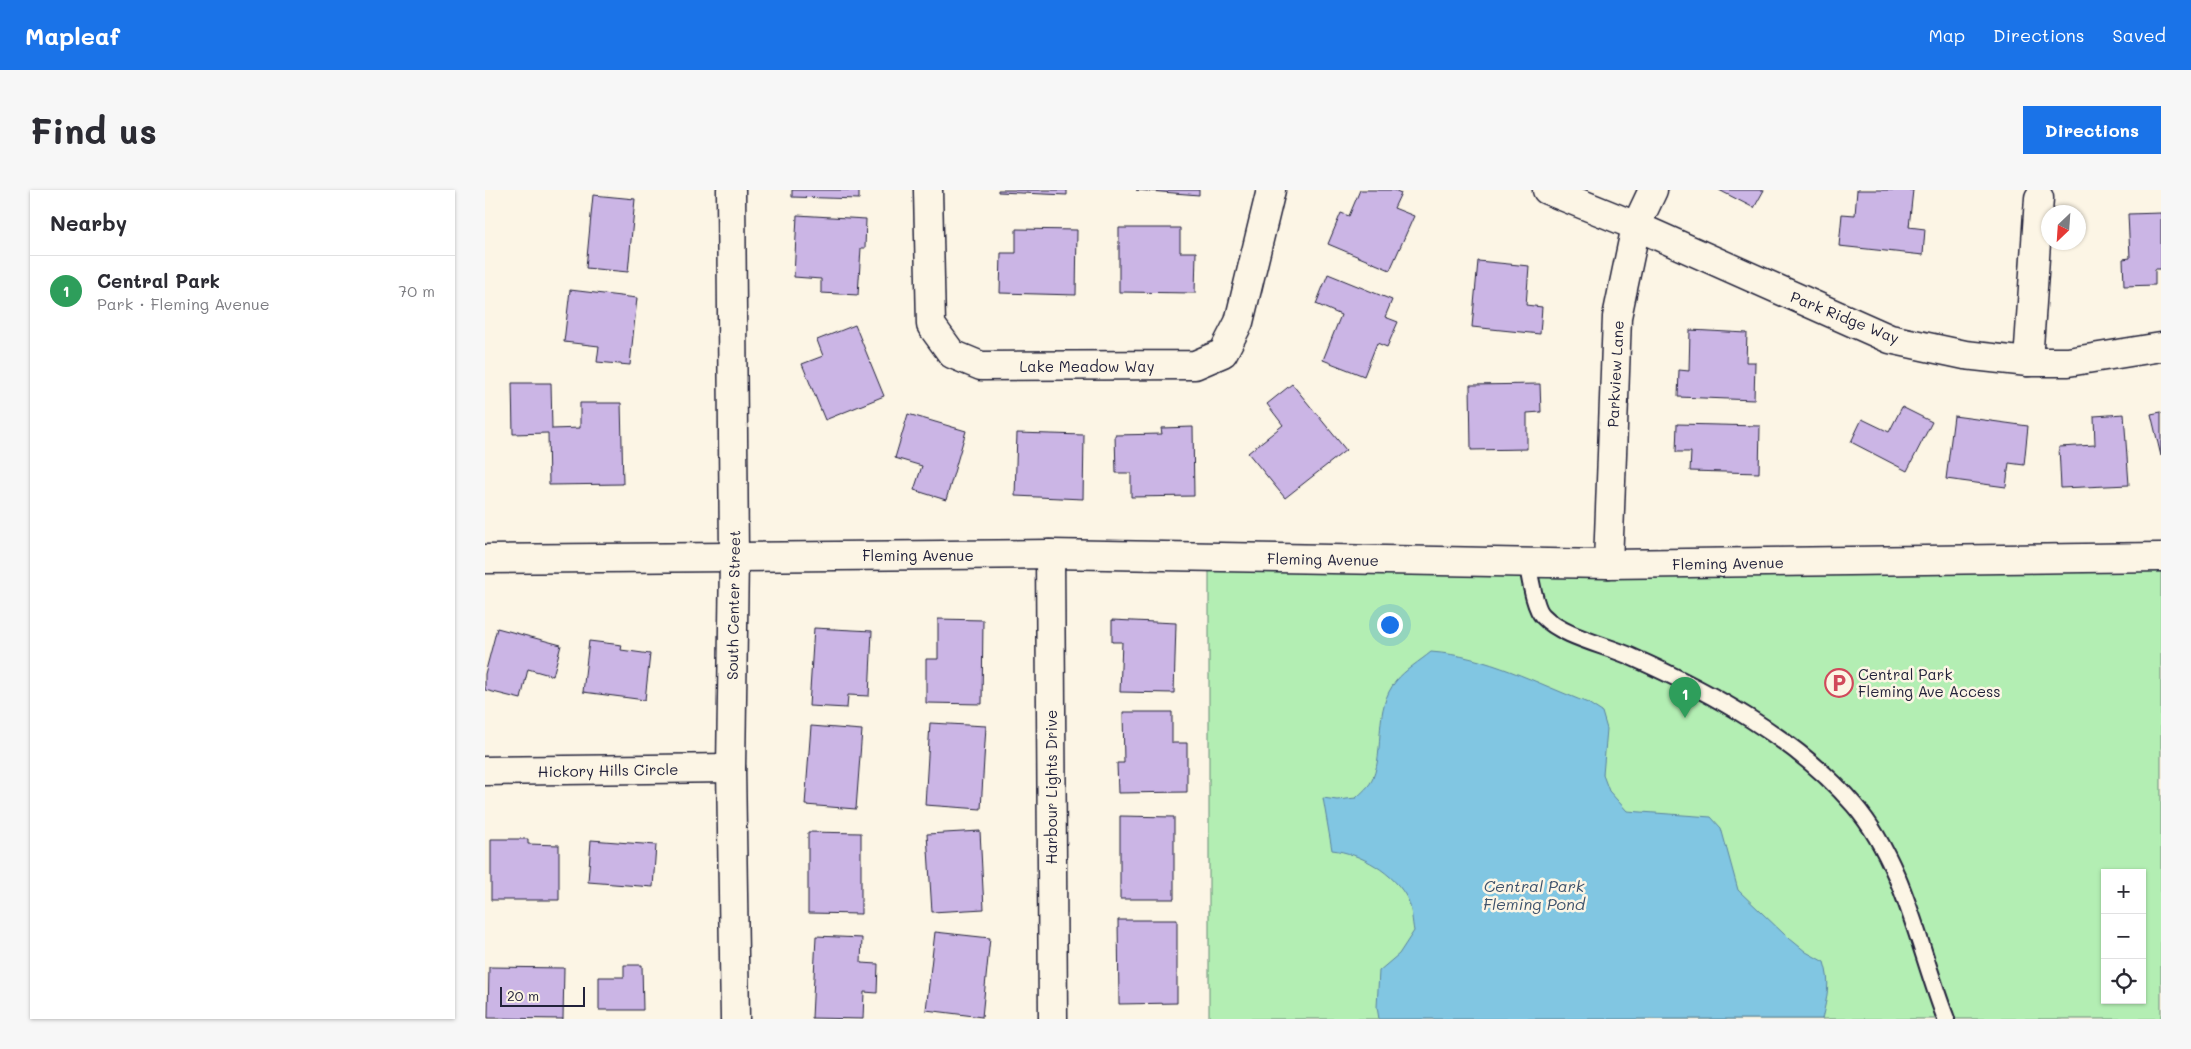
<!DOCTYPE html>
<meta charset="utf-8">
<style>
:root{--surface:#fff;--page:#f7f7f7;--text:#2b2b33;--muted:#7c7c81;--line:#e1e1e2;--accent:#1a73e8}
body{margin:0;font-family:Mali,sans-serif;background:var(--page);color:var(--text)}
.controls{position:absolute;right:15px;bottom:15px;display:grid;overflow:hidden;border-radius:0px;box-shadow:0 1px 4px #0004}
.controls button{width:45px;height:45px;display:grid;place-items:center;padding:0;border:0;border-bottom:1px solid var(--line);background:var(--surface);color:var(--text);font:25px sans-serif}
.compass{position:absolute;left:1556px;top:15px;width:45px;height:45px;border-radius:50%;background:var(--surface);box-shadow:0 1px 4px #0004;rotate:205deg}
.scale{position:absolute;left:15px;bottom:12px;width:85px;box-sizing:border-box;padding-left:5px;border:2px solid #22223b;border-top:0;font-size:14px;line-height:18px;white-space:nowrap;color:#22223b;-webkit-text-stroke:4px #fcf5e5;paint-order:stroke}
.you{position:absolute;left:904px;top:434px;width:18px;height:18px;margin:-12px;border:4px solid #fff;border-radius:50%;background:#1a73e8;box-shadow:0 0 0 8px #1a73e833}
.badge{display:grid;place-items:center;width:32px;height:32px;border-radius:50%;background:var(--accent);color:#fff;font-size:16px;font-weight:700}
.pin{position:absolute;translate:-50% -41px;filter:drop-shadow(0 1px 2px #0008)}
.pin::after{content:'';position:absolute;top:26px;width:18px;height:15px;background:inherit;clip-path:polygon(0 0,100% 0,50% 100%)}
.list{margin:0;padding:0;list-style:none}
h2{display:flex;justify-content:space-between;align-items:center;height:65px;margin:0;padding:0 20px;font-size:21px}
h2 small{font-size:16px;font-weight:400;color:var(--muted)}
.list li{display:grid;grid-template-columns:32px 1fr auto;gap:15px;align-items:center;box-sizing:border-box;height:70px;padding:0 20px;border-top:1px solid var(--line)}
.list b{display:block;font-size:19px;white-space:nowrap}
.list p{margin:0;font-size:16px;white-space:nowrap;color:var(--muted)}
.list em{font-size:16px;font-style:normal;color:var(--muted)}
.icon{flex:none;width:28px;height:28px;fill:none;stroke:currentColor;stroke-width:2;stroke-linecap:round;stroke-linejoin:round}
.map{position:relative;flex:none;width:1676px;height:829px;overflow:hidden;border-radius:0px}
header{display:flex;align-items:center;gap:30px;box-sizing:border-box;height:70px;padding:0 25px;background:var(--accent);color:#fff}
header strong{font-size:24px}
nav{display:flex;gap:28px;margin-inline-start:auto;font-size:18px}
.intro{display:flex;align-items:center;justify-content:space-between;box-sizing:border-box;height:120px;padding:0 30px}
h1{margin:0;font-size:35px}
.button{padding:12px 22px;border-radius:0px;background:var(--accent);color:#fff;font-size:18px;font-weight:700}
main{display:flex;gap:30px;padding:0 30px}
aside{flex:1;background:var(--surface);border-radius:0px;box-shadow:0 1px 4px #0004}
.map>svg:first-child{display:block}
</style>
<header>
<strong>Mapleaf</strong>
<nav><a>Map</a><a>Directions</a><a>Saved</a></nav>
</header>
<div class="intro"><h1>Find us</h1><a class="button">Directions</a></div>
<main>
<aside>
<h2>Nearby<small></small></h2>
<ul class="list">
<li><span class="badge" style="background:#2e9e5b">1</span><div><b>Central Park</b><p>Park · Fleming Avenue</p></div><em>70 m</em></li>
</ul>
</aside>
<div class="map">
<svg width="1676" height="829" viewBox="0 0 1676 829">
<rect width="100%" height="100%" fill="#fcf5e5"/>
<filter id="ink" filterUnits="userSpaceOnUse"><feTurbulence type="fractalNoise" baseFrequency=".02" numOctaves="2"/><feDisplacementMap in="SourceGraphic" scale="10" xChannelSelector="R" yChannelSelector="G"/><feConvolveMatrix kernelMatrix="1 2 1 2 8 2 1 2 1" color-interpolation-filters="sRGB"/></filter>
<g filter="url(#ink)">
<path fill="#b3eeb3" stroke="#6a8877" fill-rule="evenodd" d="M 1676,366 L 1676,829 L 724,829 L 724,367 ZM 1620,683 L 1657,683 L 1657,810 L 1620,810 Z"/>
<path fill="#81c6e2" stroke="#5b849f" d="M 946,462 C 1002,466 1051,493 1103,513 L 1117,522 L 1122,539 L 1118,585 L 1124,601 L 1142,621 L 1226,627 L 1236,638 L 1253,700 L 1299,744 L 1321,762 L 1339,772 C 1346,794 1342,807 1337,829 L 894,829 L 892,817 L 894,781 L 914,764 L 929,741 C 927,731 927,719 923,710 C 910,683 875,663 847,660 L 838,608 L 852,610 L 871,608 C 876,603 885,596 888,588 C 900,558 888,519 911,491 C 920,480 935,471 946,462 Z"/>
<g fill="#cbb5e5" stroke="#22223b">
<polygon points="307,0 374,0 374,9 307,7"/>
<polygon points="513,0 582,0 582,5 513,2"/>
<polygon points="651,0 714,0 714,5"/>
<polygon points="875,0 909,0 916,3 909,18 929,26 905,80 843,54 856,23 864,26"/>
<polygon points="1234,0 1279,0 1269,18"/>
<polygon points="1372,0 1428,0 1424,37 1440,39 1438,65 1354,56 1357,24 1370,25"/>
<polygon points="108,5 150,9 143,82 101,78"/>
<polygon points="1676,23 1676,79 1670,79 1670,95 1639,96 1638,69 1645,68 1643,24"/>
<polygon points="312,25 381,29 380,58 376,58 373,105 336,103 336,89 309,87"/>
<polygon points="634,38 695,38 695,62 711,62 710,103 634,102"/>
<polygon points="531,39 592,40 591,105 515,103 516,63 531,63"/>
<polygon points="993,71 1044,76 1041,115 1057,117 1055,144 987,137"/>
<polygon points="843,84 907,110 900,127 913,132 902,157 892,153 879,186 838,170 856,125 831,114"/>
<polygon points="85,100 152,108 145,175 112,172 114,156 79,152"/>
<polygon points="370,135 399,206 340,230 317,174 338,166 332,150"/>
<polygon points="1205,140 1262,143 1261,172 1270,172 1269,210 1193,207 1194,180 1204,181"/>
<polygon points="27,193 66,193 67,239 95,238 95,213 136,213 138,294 64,295 63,243 28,244"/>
<polygon points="807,194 861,260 800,308 763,263 798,235 782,214"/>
<polygon points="1055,194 1056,222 1042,223 1042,259 986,260 985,195"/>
<polygon points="1417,217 1447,232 1422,281 1366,252 1377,229 1404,242"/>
<polygon points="1676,222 1676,266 1666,224"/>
<polygon points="423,224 481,241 461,310 429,300 437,276 410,268"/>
<polygon points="1639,224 1644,295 1576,298 1574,257 1610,255 1609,226"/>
<polygon points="1469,226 1543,236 1539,275 1524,273 1521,297 1461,289"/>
<polygon points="1192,234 1275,236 1274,283 1205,281 1206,262 1191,262"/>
<polygon points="708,237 709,306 646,307 646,283 631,283 630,245 677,244 676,238"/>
<polygon points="532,243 599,245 598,309 530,306"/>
<polygon points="453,429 498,430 497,514 441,513 441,469 453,469"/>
<polygon points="627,430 691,433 689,503 635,502 637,452 627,452"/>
<polygon points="12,438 76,455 68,486 43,479 36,509 0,500 0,484"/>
<polygon points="329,438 387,441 384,506 363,505 362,518 324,516"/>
<polygon points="104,451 137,455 136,460 165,464 160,510 98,502"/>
<polygon points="638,522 687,522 687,553 702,553 702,602 633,603 632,573 639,573"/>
<polygon points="445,533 501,536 496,619 440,615"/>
<polygon points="326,536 377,540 371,619 320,615"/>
<polygon points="635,626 689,627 689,709 635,709"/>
<polygon points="495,641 499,719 447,722 442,644"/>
<polygon points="323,642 376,643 376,724 323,723"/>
<polygon points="6,649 43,649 43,654 74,655 74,710 6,710"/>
<polygon points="106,650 171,655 168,697 103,692"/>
<polygon points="633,730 692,730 692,813 634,814"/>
<polygon points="450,742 505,748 497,827 441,820"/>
<polygon points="331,746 377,748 376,773 393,774 392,803 379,802 378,829 327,828"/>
<polygon points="139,775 157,775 158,820 114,820 114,787 139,787"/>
<polygon points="4,777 79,778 78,829 3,828"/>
</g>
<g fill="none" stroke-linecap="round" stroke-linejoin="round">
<defs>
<path id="service" d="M 1042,372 C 1045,385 1049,418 1058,426 C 1078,447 1121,455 1147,467 C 1226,502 1312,549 1369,615 C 1419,673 1434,759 1461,829"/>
<g id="minor">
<polyline points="443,0 446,135 467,164 496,176 710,175 738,163 754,132 786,0"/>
<polyline points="1062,0 1151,36 1405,149 1480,165 1543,172 1583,172 1676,157"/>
<polyline points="1543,172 1554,8"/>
<polyline points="565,364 568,829"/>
<polyline points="0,369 249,367"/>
<polyline points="1123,374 1132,127 1151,36 1168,0"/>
<polyline points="0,581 246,578"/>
</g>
<g id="tertiary">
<polyline points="246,0 249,367 246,578 250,829"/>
<polyline points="249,367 565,364 1123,374 1676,367"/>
</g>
</defs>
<use href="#service" stroke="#22223b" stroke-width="20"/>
<use href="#minor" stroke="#22223b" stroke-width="31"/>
<use href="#tertiary" stroke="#22223b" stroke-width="31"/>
<use href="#service" stroke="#fcf5e5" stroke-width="16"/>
<use href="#minor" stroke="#fcf5e5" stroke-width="28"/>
<use href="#tertiary" stroke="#fcf5e5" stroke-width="28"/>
</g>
</g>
<defs>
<symbol id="parking-ring" viewBox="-11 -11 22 22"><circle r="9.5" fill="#fcf5e5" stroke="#d1495b" stroke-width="1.5"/><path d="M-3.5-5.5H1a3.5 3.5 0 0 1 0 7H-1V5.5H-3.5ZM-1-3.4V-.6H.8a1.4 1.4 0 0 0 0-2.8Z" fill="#d1495b"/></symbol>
</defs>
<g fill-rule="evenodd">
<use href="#parking-ring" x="1338" y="477" width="32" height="32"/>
</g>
<g text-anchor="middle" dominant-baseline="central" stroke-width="5" stroke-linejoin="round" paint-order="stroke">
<g font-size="15" fill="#22223b" stroke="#fcf5e5">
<text transform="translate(1360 127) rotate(22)">Park Ridge Way</text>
<text x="602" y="176">Lake Meadow Way</text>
<text transform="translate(1130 184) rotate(-87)">Parkview Lane</text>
<text x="433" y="365">Fleming Avenue</text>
<text transform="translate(838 369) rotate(1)">Fleming Avenue</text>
<text transform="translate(1243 373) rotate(-1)">Fleming Avenue</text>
<text transform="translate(248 415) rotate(-89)">South Center Street</text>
<text transform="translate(123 580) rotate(-1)">Hickory Hills Circle</text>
<text transform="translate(566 597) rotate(-90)">Harbour Lights Drive</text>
</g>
<g font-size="15" fill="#22223b" stroke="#fcf5e5" text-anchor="start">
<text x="1373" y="484">Central Park<tspan x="1373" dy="17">Fleming Ave Access</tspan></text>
</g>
<g font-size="16" font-style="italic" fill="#3e536d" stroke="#fcf5e5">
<text x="1049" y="695">Central Park<tspan x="1049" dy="18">Fleming Pond</tspan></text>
</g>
</g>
</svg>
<div class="controls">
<button>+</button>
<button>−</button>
<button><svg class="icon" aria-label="locate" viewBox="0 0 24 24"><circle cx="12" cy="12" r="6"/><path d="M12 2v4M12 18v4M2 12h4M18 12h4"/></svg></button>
</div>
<svg class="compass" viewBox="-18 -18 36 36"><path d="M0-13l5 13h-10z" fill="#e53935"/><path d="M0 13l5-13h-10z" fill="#7c7c81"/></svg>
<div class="scale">20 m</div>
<div class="you"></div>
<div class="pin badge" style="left:1200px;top:528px;background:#2e9e5b">1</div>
</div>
</main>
